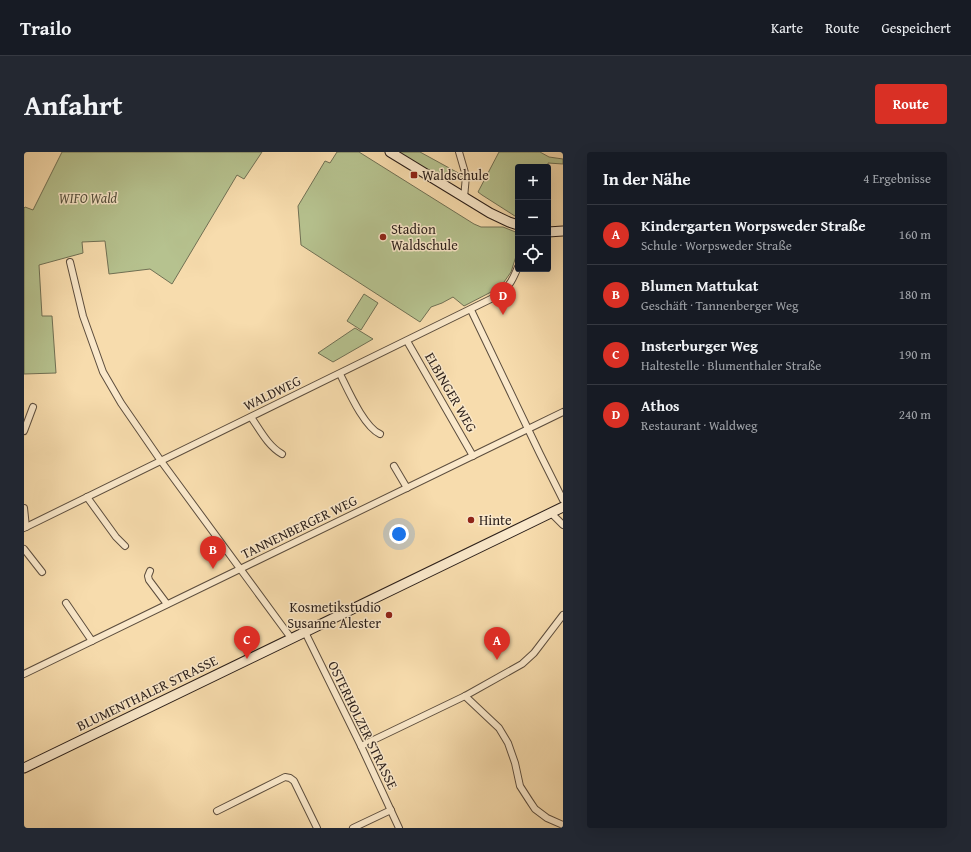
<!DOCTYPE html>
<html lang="de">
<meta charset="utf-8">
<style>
:root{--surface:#171b24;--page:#242831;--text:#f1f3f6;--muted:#9ea1a6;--line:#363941;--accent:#d93025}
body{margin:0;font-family:"Gentium Book Plus",serif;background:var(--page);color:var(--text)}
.controls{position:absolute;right:12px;top:12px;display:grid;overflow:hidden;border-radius:4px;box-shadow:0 4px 16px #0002}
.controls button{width:36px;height:36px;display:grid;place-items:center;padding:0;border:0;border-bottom:1px solid var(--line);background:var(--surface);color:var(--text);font:20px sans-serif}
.you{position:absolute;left:375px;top:382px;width:14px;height:14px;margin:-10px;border:3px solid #fff;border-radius:50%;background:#1a73e8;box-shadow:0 0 0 6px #1a73e833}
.badge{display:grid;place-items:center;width:26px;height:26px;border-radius:50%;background:var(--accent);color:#fff;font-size:13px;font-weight:700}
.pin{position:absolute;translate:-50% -33px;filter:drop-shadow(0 1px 2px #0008)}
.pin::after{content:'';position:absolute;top:21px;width:14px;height:12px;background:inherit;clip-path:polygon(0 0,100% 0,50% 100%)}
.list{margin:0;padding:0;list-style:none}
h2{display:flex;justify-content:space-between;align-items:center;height:52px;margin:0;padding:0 16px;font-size:17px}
h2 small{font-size:13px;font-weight:400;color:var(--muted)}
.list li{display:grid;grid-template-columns:26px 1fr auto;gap:12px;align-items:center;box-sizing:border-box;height:60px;padding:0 16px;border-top:1px solid var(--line)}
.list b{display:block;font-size:15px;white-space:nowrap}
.list p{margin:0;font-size:13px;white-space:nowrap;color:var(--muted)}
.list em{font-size:13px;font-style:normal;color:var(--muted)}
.icon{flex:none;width:22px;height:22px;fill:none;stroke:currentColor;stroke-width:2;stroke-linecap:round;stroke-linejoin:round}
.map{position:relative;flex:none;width:539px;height:676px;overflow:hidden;border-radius:4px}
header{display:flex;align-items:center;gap:24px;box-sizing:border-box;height:56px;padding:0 20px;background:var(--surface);border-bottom:1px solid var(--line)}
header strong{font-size:19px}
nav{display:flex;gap:22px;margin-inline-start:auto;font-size:14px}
.intro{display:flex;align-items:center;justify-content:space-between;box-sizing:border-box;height:96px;padding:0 24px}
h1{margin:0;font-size:28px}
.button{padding:10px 18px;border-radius:4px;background:var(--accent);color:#fff;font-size:14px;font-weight:700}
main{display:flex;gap:24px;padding:0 24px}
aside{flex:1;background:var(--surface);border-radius:4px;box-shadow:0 4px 16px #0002}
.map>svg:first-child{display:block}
</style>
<header>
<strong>Trailo</strong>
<nav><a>Karte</a><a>Route</a><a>Gespeichert</a></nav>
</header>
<div class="intro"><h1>Anfahrt</h1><a class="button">Route</a></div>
<main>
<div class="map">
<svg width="539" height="676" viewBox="0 0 539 676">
<rect width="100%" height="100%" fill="#f7dcad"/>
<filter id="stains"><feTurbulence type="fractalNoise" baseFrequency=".005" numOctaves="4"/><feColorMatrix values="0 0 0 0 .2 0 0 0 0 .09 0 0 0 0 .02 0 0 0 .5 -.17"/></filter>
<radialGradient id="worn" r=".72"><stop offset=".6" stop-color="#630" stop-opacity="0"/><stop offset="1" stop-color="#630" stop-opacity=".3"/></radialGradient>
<g fill="#b6c28f" stroke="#707054">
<polygon points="38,0 238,0 220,27 213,23 148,132 126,117 85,122 81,89 58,90 59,101 15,113 18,164 28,164 32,221 0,222 0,56 1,55 9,58"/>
<polygon points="313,0 335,0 450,72 457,75 479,75 494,81 494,98 487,120 480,130 469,139 440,154 429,145 418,151 407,155 399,166 396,170 277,93 274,54 301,9 306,11"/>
<polygon points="373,0 396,0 438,23 436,26 421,30"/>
<polygon points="475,0 516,0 525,5 539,7 539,12 524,11 524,15 494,15 494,66 458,43 454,40"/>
<polygon points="340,142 354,151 337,178 323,169"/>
<polygon points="331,176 349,187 309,210 294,201"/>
</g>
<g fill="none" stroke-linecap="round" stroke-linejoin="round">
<defs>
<g id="street">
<polyline points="435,0 442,24 440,46"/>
<polyline points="46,110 59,164 79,220 97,251 137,309 267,486"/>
<polyline points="447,158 516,302 539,348"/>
<polyline points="383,189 449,304"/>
<path d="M 316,222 C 324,238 340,275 356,282"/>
<path d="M 227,265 C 236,278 244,294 258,302"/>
<polyline points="0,279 9,255"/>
<polyline points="370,314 383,336"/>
<polyline points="63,345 92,385 101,394"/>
<polyline points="0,356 2,375"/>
<polyline points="527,361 539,373"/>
<path d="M 0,376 L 477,142 C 486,133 489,127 494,115"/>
<polyline points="0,397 18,420"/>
<polyline points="126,419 124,424 125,428 143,452"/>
<polyline points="42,451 68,489"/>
<polyline points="281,480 337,594 375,676"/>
<polyline points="0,522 539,260"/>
<polyline points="441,544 475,576 484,591 491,611 496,634 505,648 511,657 523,666 539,673"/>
<polyline points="337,594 441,544 498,512 510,501 539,463"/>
<polyline points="193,659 261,625 266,626 270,629 293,676"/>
<polyline points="329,676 367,658"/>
</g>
<g id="secondary">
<polyline points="366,0 466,61 485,70 494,73"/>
<polyline points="524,80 539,79"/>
<polyline points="0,616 539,355"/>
</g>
</defs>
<use href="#street" stroke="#5d4e3e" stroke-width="8"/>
<use href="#secondary" stroke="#2a1e19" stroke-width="11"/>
<use href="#street" stroke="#fae8ca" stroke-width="6"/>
<use href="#secondary" stroke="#fae8ca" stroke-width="9"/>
</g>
<g fill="#8f2418" stroke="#fae8ca" stroke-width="1.5">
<rect x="386" y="19" width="8" height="8" rx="2"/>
<circle cx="359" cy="85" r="4"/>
<circle cx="447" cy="368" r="4"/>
<circle cx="365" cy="463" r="4"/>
</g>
<g text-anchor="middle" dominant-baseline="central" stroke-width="3" stroke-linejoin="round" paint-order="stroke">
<g font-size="14" fill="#2a1e19" stroke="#fae8ca" text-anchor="start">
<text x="398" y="23">Waldschule</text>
<text x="367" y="77">Stadion<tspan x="367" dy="16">Waldschule</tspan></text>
<text x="455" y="368">Hinte</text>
<text x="357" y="455" text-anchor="end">Kosmetikstudio<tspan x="357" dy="16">Susanne Alester</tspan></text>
</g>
<g font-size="14" font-style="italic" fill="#544f3c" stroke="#fae8ca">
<text x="64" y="46">WIFO Wald</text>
</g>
<g font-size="14" fill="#2a1e19" stroke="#fae8ca">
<text transform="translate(427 240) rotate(60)">ELBINGER WEG</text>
<text transform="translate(248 241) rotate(-26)">WALDWEG</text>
<text transform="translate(275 375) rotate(-26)">TANNENBERGER WEG</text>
<text transform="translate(123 541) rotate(-26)">BLUMENTHALER STRASSE</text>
<text transform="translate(339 573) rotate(64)">OSTERHOLZER STRASSE</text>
</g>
</g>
<rect width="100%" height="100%" filter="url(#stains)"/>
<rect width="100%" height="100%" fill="url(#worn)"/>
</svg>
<div class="controls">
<button>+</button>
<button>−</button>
<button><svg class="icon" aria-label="locate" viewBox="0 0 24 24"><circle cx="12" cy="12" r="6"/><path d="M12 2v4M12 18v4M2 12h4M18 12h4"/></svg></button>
</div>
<div class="you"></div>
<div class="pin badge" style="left:473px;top:508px">A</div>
<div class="pin badge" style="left:189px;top:417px">B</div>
<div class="pin badge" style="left:223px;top:507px">C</div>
<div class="pin badge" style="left:479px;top:163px">D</div>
</div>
<aside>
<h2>In der Nähe<small>4 Ergebnisse</small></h2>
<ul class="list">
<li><span class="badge">A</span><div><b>Kindergarten Worpsweder Straße</b><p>Schule · Worpsweder Straße</p></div><em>160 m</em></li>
<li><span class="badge">B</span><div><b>Blumen Mattukat</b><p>Geschäft · Tannenberger Weg</p></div><em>180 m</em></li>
<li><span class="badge">C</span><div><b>Insterburger Weg</b><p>Haltestelle · Blumenthaler Straße</p></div><em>190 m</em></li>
<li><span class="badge">D</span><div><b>Athos</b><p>Restaurant · Waldweg</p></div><em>240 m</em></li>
</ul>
</aside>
</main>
